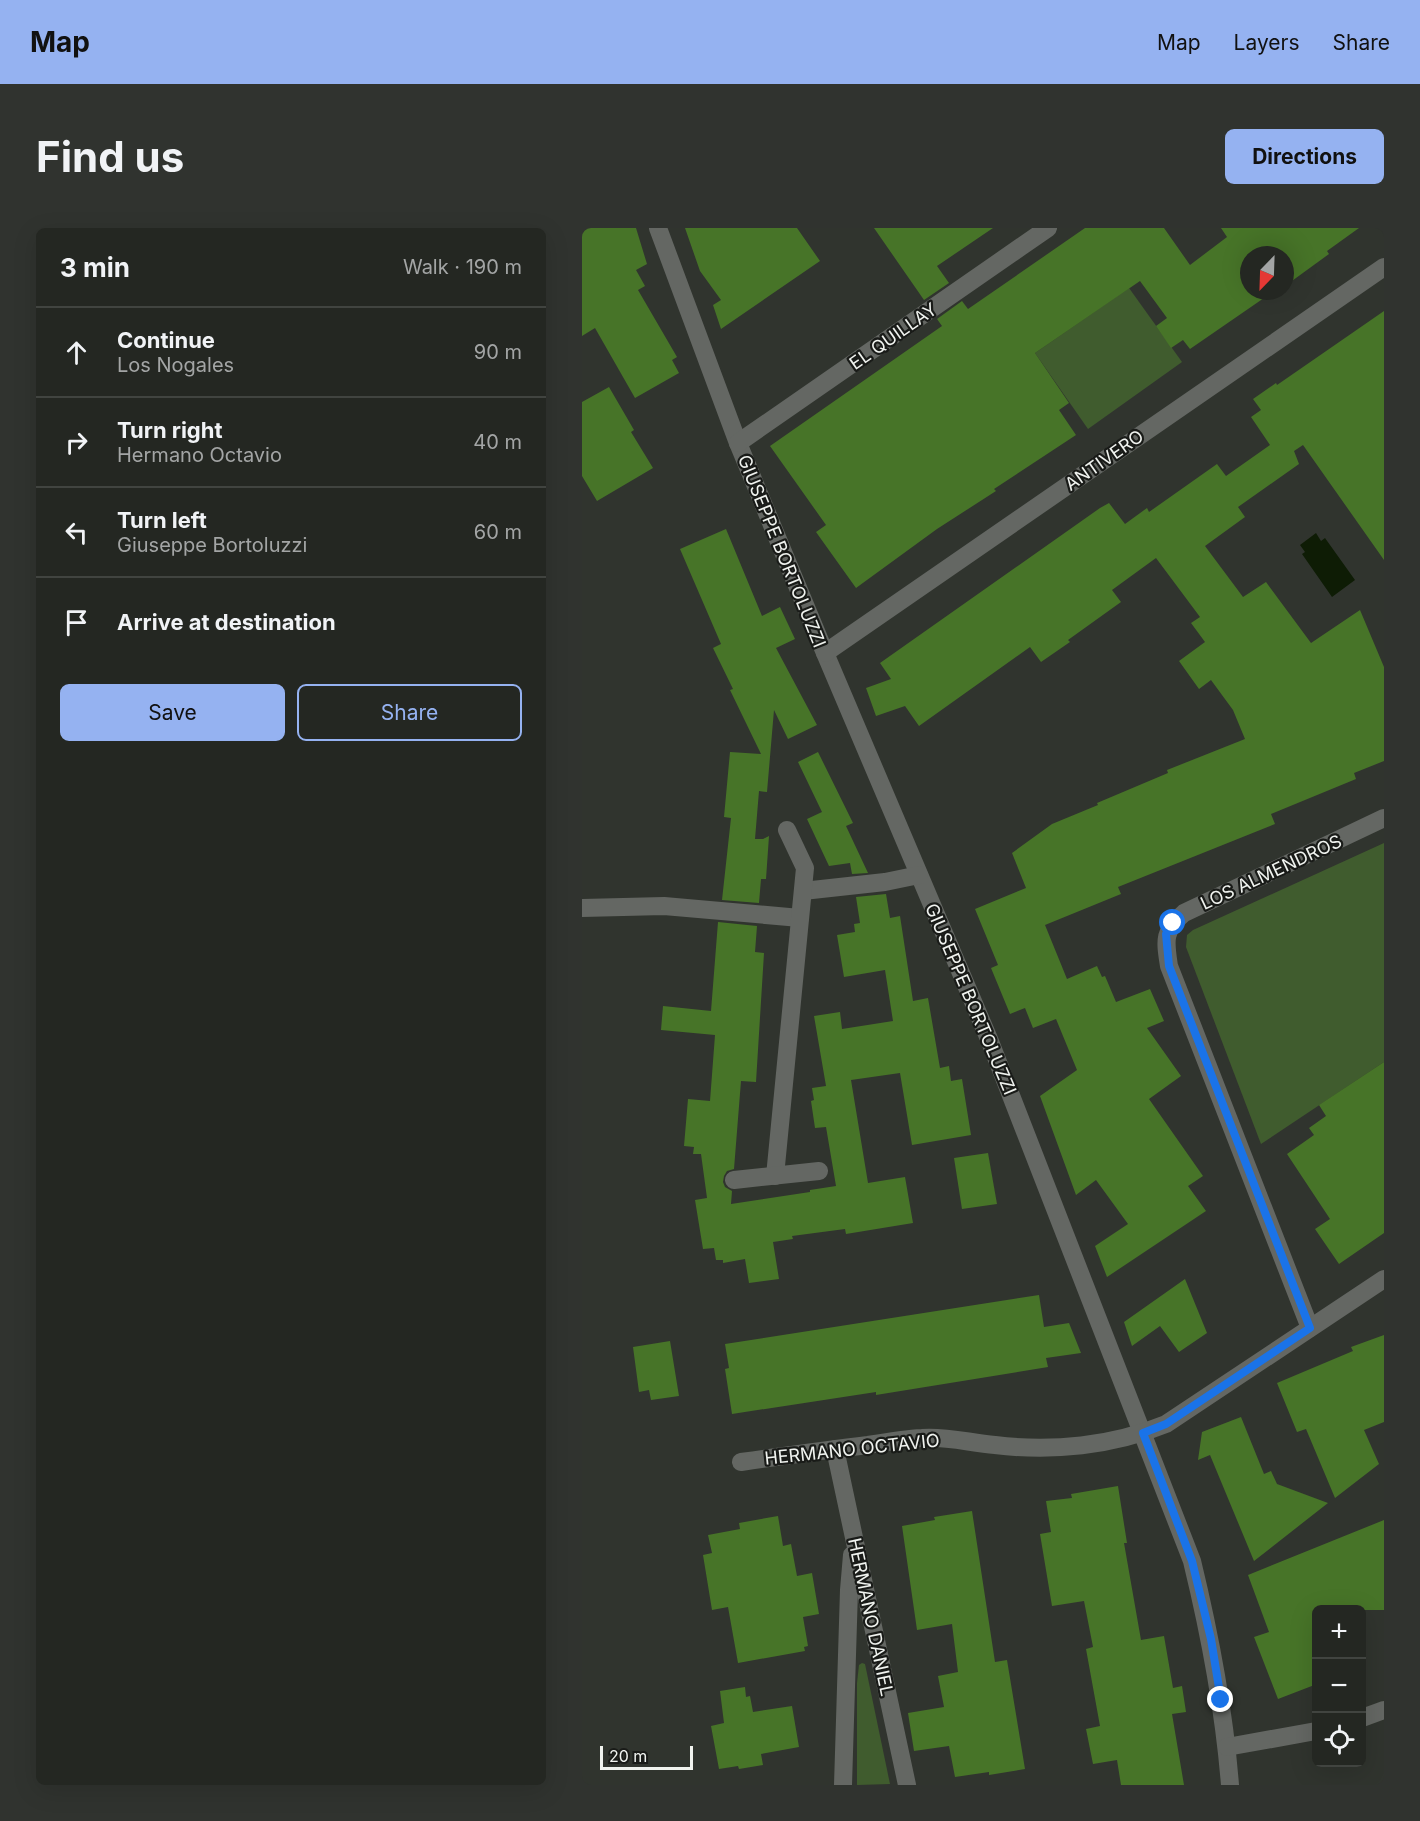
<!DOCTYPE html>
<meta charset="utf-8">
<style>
:root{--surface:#242722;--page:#30332f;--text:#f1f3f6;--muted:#a3a5a5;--line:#414440;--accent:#95b2f1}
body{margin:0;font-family:Inter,sans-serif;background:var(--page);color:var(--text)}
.controls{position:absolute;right:18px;bottom:18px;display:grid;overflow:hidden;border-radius:9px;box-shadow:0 6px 24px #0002}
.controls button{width:54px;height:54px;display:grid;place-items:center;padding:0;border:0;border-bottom:2px solid var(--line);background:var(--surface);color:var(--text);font:30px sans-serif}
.compass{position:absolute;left:658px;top:18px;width:54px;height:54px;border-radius:50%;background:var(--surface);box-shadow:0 6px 24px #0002;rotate:203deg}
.scale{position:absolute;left:18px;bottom:15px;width:93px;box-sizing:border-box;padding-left:6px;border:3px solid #f0f3ef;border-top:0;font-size:16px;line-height:21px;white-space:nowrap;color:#f0f3ef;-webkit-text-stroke:4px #191b18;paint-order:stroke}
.stop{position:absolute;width:18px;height:18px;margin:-14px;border:4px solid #1a73e8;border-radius:50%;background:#fff}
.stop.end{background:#1a73e8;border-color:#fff;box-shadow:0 2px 6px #0008}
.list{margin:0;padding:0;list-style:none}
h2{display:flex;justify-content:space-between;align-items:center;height:78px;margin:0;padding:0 24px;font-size:26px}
h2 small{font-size:20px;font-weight:400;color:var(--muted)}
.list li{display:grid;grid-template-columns:39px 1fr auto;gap:18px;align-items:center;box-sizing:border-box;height:90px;padding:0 24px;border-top:2px solid var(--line)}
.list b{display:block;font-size:22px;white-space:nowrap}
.list p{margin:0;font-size:20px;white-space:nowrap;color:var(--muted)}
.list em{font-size:20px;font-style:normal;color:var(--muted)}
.actions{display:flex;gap:12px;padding:18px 24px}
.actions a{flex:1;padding:14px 0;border:2px solid var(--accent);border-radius:9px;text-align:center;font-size:21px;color:var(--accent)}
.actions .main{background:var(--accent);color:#111}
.icon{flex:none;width:33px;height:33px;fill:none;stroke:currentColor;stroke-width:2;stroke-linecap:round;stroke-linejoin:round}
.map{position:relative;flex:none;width:802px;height:1557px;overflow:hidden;border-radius:9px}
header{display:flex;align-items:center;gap:36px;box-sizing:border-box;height:84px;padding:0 30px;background:var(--accent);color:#111}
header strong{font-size:28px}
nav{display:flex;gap:33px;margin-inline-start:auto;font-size:21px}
.intro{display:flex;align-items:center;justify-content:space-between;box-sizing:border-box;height:144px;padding:0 36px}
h1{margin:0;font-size:42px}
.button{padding:15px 27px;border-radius:9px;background:var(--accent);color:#111;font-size:21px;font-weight:700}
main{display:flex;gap:36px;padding:0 36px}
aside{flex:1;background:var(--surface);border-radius:9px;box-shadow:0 6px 24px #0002}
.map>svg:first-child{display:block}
</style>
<header>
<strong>Map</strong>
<nav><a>Map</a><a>Layers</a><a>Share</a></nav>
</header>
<div class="intro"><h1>Find us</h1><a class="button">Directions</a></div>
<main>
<aside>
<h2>3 min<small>Walk · 190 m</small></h2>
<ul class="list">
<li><svg class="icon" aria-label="ahead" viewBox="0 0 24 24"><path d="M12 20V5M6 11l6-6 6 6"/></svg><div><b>Continue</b><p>Los Nogales</p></div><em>90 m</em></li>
<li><svg class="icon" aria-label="right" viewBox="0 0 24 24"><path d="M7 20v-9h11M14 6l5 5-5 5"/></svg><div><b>Turn right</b><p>Hermano Octavio</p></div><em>40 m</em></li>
<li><svg class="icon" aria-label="left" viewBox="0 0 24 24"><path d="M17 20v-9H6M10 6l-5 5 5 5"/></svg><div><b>Turn left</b><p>Giuseppe Bortoluzzi</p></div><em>60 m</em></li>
<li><svg class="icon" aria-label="arrive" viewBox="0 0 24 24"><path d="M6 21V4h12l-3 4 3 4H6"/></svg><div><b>Arrive at destination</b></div></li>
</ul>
<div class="actions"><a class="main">Save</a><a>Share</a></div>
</aside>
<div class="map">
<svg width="802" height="1557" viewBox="0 0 802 1557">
<rect width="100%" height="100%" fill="#30342e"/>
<g fill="#405c2e">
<polygon points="547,60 600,134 506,201 453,125"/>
<polygon points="802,615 802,834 679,916 604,719 605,707 611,702"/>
<polygon points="280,1435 283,1436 308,1556 275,1557 275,1455 277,1437"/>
</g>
<polygon fill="#0e1c05" points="734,305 739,313 743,310 773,352 750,369 720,326 723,324 718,317"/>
<g fill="#477428">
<polygon points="0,0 54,0 65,36 54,42 63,58 56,62 95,129 90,132 97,145 53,170 13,100 0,108"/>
<polygon points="103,0 215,0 238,33 139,101 131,77 139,72 118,43"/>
<polygon points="292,0 411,0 355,38 367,55 342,72"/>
<polygon points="503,0 582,0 608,37 645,9 639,0 777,0 745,23 747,26 703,58 703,27 667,27 667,63 692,63 608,121 601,112 589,120 574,98 585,90 558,53 453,125 487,175 477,182 494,207 412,261 414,263 355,301 274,360 234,304 244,297 188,218 360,98 355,91 380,73 386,81"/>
<polygon points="802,83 802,332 721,217 712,223 717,236 656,279 663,289 623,318 661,369 684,354 729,415 778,382 802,439 802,533 772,545 774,551 689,586 693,596 536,659 539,666 463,697 485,751 515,738 520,749 523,748 534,774 568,761 582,793 565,800 599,848 567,871 621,948 606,958 624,983 525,1049 513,1018 546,996 514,952 494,967 458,868 495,842 474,791 451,800 443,780 428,786 409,740 416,737 393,681 444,660 430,625 470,596 516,577 515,575 586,545 585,542 663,511 651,482 629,452 617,461 597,433 623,414 609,395 618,389 574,330 530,362 539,374 486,412 488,414 459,434 448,419 337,498 323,478 294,488 284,460 309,451 298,435 518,280 527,275 543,296 565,280 567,284 635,236 644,248 688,217 669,189 679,182 671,171 694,155 695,157"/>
<polygon points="27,159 52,202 49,204 71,240 15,273 0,248 0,174"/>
<polygon points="144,301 180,388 198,379 213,411 194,420 235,497 206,511 192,482 185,564 177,563 173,611 181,611 187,608 184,651 179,651 177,675 140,672 149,590 142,589 148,524 179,526 148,462 151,461 131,420 139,416 98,321"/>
<polygon points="236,524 271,595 264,598 286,645 270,646 268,635 247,638 225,591 240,584 216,534"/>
<polygon points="304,666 308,690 318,688 331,773 346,770 358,840 367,838 369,853 380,851 389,907 330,917 318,845 269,852 286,955 323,949 331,995 264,1006 263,1001 210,1008 211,1011 191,1014 197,1051 167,1055 163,1031 141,1035 141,1032 134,1032 132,1020 121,1021 113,972 125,970 119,926 111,926 112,919 102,918 106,871 128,873 133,807 79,802 81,778 129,783 136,694 175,698 173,724 182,725 174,854 159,853 152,941 145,943 142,948 141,954 143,959 150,963 149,976 228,964 228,962 254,958 244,899 233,900 229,873 232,872 230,860 244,858 232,788 258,784 260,801 311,793 303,742 262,749 255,707 273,704 272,696 278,695 274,669"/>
<polygon points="802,834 802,1005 757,1036 733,1001 748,991 705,926 732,907 727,900 744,888 737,877"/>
<polygon points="406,925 415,976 380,981 372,930"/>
<polygon points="603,1051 625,1105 597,1124 578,1098 550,1118 542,1094"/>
<polygon points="457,1067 462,1099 487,1095 499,1125 464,1130 466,1139 294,1167 294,1164 150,1186 143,1141 147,1140 143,1116"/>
<polygon points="802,1107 802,1194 782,1202 797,1236 753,1270 724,1201 715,1204 695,1155 771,1123 769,1119"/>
<polygon points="88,1113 97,1168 69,1172 67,1162 57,1164 51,1119"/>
<polygon points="659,1189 682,1246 689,1243 695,1256 746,1275 672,1333 628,1227 616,1232 620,1204"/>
<polygon points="536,1258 545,1315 542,1315 559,1412 582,1408 591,1460 600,1458 604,1484 590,1486 602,1557 539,1557 535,1532 511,1536 504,1501 518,1498 504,1421 511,1419 502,1373 470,1378 458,1306 469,1304 464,1273 490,1270 489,1266"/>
<polygon points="390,1283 413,1434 425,1432 443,1541 407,1547 407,1544 373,1549 367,1518 332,1523 326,1485 362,1479 356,1448 376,1444 370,1396 335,1402 320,1298 353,1292 352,1289"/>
<polygon points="196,1288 201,1318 209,1316 215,1348 230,1345 237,1386 221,1389 226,1418 222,1419 223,1423 156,1435 146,1379 130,1382 121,1327 130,1325 126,1307 158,1301 157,1295"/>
<polygon points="802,1292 802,1382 735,1382 735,1456 696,1471 672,1409 687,1404 666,1347"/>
<polygon points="163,1459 164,1469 168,1468 171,1484 210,1478 217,1519 179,1526 181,1537 157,1541 156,1538 137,1541 129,1498 142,1495 138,1463"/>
</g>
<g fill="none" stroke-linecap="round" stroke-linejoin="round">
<g stroke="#646763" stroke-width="18">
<path d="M 76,0 L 156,215 L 243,425 L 407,811 L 610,1333 C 628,1407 642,1481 648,1557"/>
<polyline points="156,215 466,0"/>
<polyline points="243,425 802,39"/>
<polyline points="221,663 303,654 337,647"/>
<polyline points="0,680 82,678 218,690"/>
<polyline points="193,948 223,640 205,602"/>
<polyline points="152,952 237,943"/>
<path d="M 728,1100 L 587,738 C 583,712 581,703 602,685 L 802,590"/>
<polyline points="253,1221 325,1557"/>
<path d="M 159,1234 C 201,1228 243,1222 286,1217 C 304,1214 322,1211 340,1210 C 365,1208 388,1215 413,1217 C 470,1224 530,1218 584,1196 L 802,1051"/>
<polyline points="780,1490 802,1482"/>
<polyline points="645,1519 734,1503"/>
<polyline points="261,1557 267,1362 270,1327"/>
</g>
</g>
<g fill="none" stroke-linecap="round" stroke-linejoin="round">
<polyline stroke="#1a73e8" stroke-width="8" points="591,695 584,706 587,738 728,1100 584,1196 561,1205 610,1333 629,1411 639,1472"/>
</g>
<g text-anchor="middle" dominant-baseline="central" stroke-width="4.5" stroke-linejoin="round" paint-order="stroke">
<g font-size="18" fill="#f0f3ef" stroke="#191b18">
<text transform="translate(311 108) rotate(-35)">EL QUILLAY</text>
<text transform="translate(522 232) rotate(-35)">ANTIVERO</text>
<text transform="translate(200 323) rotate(68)">GIUSEPPE BORTOLUZZI</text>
<text transform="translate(689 644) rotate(-25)">LOS ALMENDROS</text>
<text transform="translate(389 771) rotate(67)">GIUSEPPE BORTOLUZZI</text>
<text transform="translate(270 1221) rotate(-6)">HERMANO OCTAVIO</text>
<text transform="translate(289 1389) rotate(78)">HERMANO DANIEL</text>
</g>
</g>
</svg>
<div class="controls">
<button>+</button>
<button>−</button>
<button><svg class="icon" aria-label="locate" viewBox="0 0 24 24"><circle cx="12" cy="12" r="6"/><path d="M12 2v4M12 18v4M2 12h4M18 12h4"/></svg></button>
</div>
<svg class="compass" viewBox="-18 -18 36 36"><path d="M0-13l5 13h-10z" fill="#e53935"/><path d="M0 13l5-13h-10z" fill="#a3a5a5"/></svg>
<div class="scale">20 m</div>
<div class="stop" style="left:591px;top:695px"></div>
<div class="stop end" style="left:639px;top:1472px"></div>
</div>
</main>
